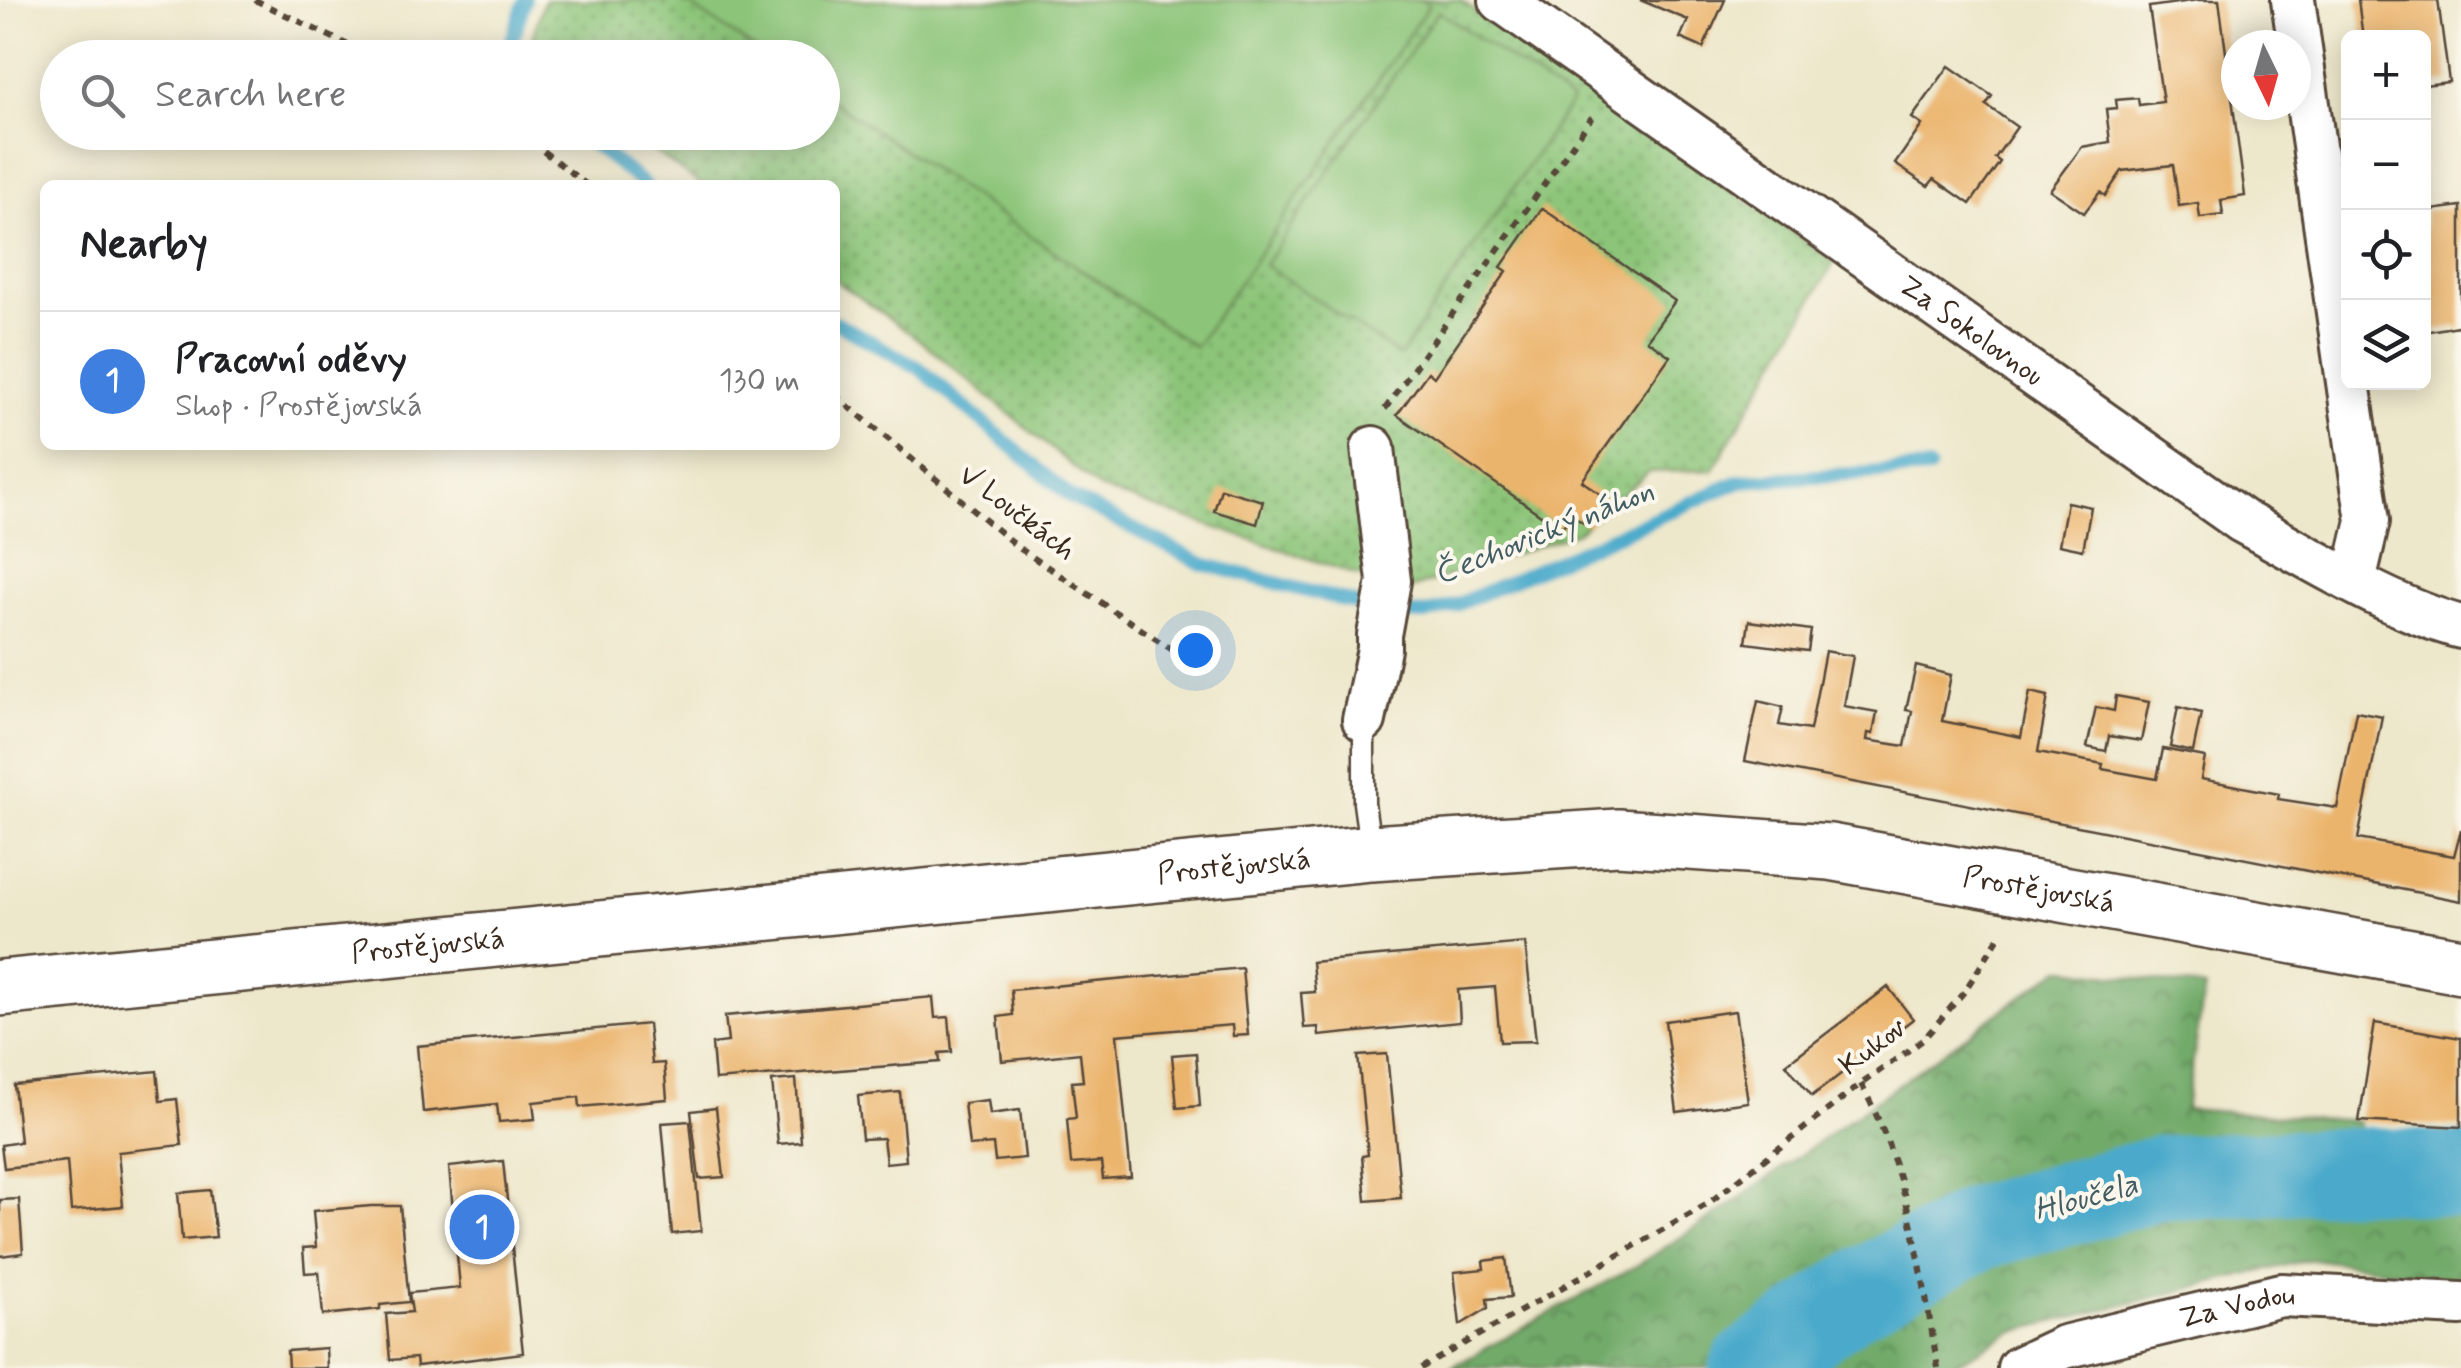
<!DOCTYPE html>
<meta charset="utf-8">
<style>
:root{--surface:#fff;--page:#f2f2f2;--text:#202124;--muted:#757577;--line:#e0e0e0;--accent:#1f6fb2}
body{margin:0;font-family:Mynerve,sans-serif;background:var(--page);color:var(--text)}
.controls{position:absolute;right:30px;top:30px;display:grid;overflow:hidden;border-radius:15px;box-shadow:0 5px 25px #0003}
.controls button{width:90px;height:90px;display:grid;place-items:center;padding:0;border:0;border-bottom:2px solid var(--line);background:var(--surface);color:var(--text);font:50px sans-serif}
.compass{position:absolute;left:2221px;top:30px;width:90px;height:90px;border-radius:50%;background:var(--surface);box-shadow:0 5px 25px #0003;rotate:175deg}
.you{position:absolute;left:1195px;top:650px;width:35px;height:35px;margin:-25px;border:8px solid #fff;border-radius:50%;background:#1a73e8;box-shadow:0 0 0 15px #1a73e833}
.badge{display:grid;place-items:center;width:65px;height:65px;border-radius:50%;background:var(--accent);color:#fff;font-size:32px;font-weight:700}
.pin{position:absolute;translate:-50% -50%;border:5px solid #fff;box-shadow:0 2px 10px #0006}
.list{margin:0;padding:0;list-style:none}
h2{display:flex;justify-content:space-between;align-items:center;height:130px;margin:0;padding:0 40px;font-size:42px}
h2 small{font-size:32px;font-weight:400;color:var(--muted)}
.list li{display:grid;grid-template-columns:65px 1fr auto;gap:30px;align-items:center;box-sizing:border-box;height:140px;padding:0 40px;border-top:2px solid var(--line)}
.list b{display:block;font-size:38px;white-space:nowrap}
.list p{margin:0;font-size:32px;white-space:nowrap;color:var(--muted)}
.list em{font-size:32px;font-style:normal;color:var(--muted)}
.icon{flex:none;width:55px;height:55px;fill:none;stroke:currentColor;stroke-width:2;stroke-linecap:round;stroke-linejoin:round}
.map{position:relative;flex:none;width:2461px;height:1368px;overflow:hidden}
.search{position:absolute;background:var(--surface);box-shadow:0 5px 25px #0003;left:40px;top:40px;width:800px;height:110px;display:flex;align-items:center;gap:25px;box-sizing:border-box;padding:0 35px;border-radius:55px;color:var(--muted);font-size:38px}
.panel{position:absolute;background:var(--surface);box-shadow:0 5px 25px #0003;left:40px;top:180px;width:800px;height:270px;border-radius:15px}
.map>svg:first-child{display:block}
</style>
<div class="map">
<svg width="2461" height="1368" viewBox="0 0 2461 1368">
<defs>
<pattern id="grass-dots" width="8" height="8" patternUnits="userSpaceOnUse" patternTransform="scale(2.5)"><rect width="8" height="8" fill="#8cc579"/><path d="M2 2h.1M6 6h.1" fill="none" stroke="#74a063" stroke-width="1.8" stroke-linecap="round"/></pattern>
<pattern id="forest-crowns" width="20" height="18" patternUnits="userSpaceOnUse" patternTransform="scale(2.5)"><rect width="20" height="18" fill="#71aa69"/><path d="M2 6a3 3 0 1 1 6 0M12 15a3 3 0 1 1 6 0" fill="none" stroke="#5e8b56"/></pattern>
</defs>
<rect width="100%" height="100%" fill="#fbf7ec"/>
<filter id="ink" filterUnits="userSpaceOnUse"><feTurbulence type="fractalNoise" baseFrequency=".01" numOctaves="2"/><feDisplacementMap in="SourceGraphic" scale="20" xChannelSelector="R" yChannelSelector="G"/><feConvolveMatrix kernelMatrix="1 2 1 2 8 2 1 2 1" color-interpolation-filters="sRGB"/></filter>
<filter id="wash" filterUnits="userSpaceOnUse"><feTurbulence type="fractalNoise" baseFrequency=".0048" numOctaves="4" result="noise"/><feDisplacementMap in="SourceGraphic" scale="40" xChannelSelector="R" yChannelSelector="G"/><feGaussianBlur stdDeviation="2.25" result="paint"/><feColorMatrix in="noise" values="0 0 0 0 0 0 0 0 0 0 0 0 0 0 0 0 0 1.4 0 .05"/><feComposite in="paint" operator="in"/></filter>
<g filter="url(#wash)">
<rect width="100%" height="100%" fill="#ede7cb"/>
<polygon fill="url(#grass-dots)" stroke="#64784c" stroke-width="2.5" points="544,0 1460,0 1834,262 1713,470 1649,472 1578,532 1405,591 1100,489 925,344 835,280 835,185 702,185 628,133 822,132 822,58 526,58"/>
<polygon fill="url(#forest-crowns)" stroke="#566a44" stroke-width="2.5" points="2061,968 2205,988 2185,1109 2359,1121 2357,1134 2461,1137 2461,1280 2312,1259 2012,1332 1949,1368 1450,1368 1638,1265 1726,1208"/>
<g fill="#8cc579" stroke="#64784c" stroke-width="2.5">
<polygon points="682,0 1421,0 1429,5 1195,347 823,95 822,58 767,57"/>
<polygon points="1438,11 1572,101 1400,356 1265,265"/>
</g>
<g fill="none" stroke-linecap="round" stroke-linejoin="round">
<g stroke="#4caacb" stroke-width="14">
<polyline points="506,58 525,0"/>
<polyline points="577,132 645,185"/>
<polyline points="835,322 919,368 1072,498 1203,564 1391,613 1425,614 1456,605 1740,481 1929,469"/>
</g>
<polyline stroke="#4caacb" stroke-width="85" points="1752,1368 1848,1299 1978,1228 2160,1178 2369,1169 2461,1175"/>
</g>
<g id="blocks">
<g fill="#ebb46c">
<polygon points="1640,0 1725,0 1703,48 1680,38 1688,20"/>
<polygon points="2198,0 2219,0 2245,196 2221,200 2223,215 2200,218 2198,203 2179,206 2173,165 2122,171 2105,196 2100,192 2084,213 2050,190 2082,147 2110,142 2106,109 2117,108 2116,100 2138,98 2139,105 2163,102 2149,7"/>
<polygon points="2358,0 2438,0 2449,82 2424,85 2424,38 2363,38"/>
<polygon points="1949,66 1992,96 1986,105 2017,127 1995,158 2000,162 1970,204 1934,179 1928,186 1895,164 1922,125 1912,118"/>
<polygon points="2461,206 2461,333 2458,326 2424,332 2424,211"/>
<polygon points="1542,208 1675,301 1647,340 1670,356 1582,481 1607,499 1588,526 1571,515 1561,529 1397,415 1428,372 1434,377 1507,271 1501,267"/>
<polygon points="1221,489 1263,501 1257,524 1214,511"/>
<polygon points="2067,502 2091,507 2083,550 2059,545"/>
<polygon points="1749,621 1811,630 1808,651 1746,643"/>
<polygon points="1825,651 1853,656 1844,706 1877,712 1873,734 1868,733 1867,740 1905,746 1912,711 1906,710 1916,666 1951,675 1942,721 2021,737 2030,692 2048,696 2038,752 2103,764 2102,769 2157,779 2163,749 2205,757 2201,779 2279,794 2278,799 2337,808 2356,711 2382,716 2358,839 2454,856 2461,829 2461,901 1745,761 1758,701 1783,707 1779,725 1810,730"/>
<polygon points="2116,696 2149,702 2141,741 2109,736 2106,751 2087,747 2096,707 2114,711"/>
<polygon points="2178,707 2201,713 2193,752 2170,747"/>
<polygon points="1525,943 1536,1041 1500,1042 1495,987 1458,990 1460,1022 1319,1036 1318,1027 1304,1028 1301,993 1315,992 1312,962"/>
<polygon points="1242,968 1248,1035 1233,1036 1232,1025 1117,1035 1131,1177 1103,1179 1101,1162 1071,1164 1067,1119 1076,1118 1072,1082 1083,1081 1080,1053 1002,1061 998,1017 1013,1015 1011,990"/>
<polygon points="1888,987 1913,1019 1812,1096 1786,1064"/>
<polygon points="933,997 935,1018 949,1017 952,1052 939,1053 940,1062 715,1080 712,1044 728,1042 725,1016"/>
<polygon points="1735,1011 1748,1102 1677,1112 1665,1021"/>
<polygon points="2375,1023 2461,1038 2461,1127 2359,1121"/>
<polygon points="648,1024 652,1064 664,1063 667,1099 580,1107 579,1097 533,1102 535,1119 499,1122 497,1104 423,1112 417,1046"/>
<polygon points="1196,1053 1200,1106 1177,1108 1172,1055"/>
<polygon points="1387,1054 1401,1198 1366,1201 1362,1156 1368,1155 1358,1056"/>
<polygon points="157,1071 160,1101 177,1099 182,1145 118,1152 123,1206 71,1211 67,1161 4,1168 1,1145 20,1142 14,1085"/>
<polygon points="796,1079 801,1142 778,1144 772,1081"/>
<polygon points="900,1092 906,1161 886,1163 883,1138 862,1139 858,1096"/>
<polygon points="988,1100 990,1114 1020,1110 1025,1158 995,1161 993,1144 969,1146 964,1103"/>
<polygon points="716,1108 724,1177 699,1179 691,1111"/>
<polygon points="690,1121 701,1231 672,1234 662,1123"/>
<polygon points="503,1161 523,1353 417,1366 416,1358 390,1360 386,1314 412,1312 409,1293 460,1288 449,1167"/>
<polygon points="210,1190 216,1237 182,1240 178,1193"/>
<polygon points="19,1199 23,1253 0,1256 0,1200"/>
<polygon points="371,1206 400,1206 409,1302 380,1305 380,1309 323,1315 319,1272 305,1273 303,1248 316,1247 313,1211"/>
<polygon points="1506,1258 1511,1297 1487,1299 1488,1308 1460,1325 1454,1272 1484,1269 1483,1261"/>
<polygon points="326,1348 327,1368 288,1368 287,1351"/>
</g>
</g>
</g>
<g filter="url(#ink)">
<use href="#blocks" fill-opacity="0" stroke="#564638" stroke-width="2.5"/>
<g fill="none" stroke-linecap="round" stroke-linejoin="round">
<defs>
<polyline id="lane" points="1364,720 1364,803 1371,853"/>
<g id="street">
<path id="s1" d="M 1501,0 L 2242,521 C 2307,556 2391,609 2461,627"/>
<polyline points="2293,0 2368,521 2354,581"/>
<polyline points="1364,720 1379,649 1379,635 1389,581 1373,448"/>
<path id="s2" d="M 2019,1368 L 2064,1347 L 2281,1295 L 2461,1304"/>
</g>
<g id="secondary">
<path id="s3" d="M 0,988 L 1371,853 L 1618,837 L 1830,852 L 2461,966"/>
</g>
</defs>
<use href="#lane" stroke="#564638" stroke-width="25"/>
<use href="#street" stroke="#564638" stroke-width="48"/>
<use href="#secondary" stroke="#564638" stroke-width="60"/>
<g stroke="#564638" stroke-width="6" stroke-dasharray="8 8" stroke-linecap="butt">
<polyline points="255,0 375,58"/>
<polyline points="518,132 587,185"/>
<polyline points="835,395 1019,548 1180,655"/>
<polyline points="1385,409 1592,117"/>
<path d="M 1861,1084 C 1909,1172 1921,1271 1938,1368"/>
<polyline points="1421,1368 1706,1205 1861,1084 1923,1040 1964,992 2001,934"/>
</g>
<use href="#lane" stroke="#fff" stroke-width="20"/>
<use href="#street" stroke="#fff" stroke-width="42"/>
<use href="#secondary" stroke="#fff" stroke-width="55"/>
</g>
</g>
<g text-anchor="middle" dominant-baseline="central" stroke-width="8" stroke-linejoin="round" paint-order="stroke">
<g font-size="30" fill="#3b2a1e" stroke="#fbf7ec">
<text stroke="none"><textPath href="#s1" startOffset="575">Za Sokolovnou</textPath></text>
<text transform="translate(1017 513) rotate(37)">V Loučkách</text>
<text stroke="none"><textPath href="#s3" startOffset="1240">Prostějovská</textPath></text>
<text stroke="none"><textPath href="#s3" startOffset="2050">Prostějovská</textPath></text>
<text stroke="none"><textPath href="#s3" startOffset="430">Prostějovská</textPath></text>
<text transform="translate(1873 1047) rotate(-37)">Kukov</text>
<text stroke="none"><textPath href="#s2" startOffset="228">Za Vodou</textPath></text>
</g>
<g font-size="32" font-style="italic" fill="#425d63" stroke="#fbf7ec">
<text transform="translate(1544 533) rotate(-22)">Čechovický náhon</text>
<text transform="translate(2086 1198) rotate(-15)">Hloučela</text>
</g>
</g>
</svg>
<div class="controls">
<button>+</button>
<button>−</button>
<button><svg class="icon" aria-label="locate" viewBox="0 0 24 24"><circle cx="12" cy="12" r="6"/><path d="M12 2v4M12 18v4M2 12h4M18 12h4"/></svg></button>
<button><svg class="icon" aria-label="layers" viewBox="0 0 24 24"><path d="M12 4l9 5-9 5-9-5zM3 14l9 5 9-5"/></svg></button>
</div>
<svg class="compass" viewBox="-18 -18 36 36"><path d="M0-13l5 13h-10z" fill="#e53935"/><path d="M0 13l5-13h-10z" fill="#757577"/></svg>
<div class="you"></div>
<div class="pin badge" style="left:482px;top:1227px;background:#3f7fe0">1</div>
<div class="search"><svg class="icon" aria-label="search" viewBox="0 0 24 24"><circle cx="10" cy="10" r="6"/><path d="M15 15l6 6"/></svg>Search here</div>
<section class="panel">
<h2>Nearby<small></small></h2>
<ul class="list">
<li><span class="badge" style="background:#3f7fe0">1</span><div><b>Pracovní oděvy</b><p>Shop · Prostějovská</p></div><em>130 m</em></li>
</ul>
</section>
</div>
